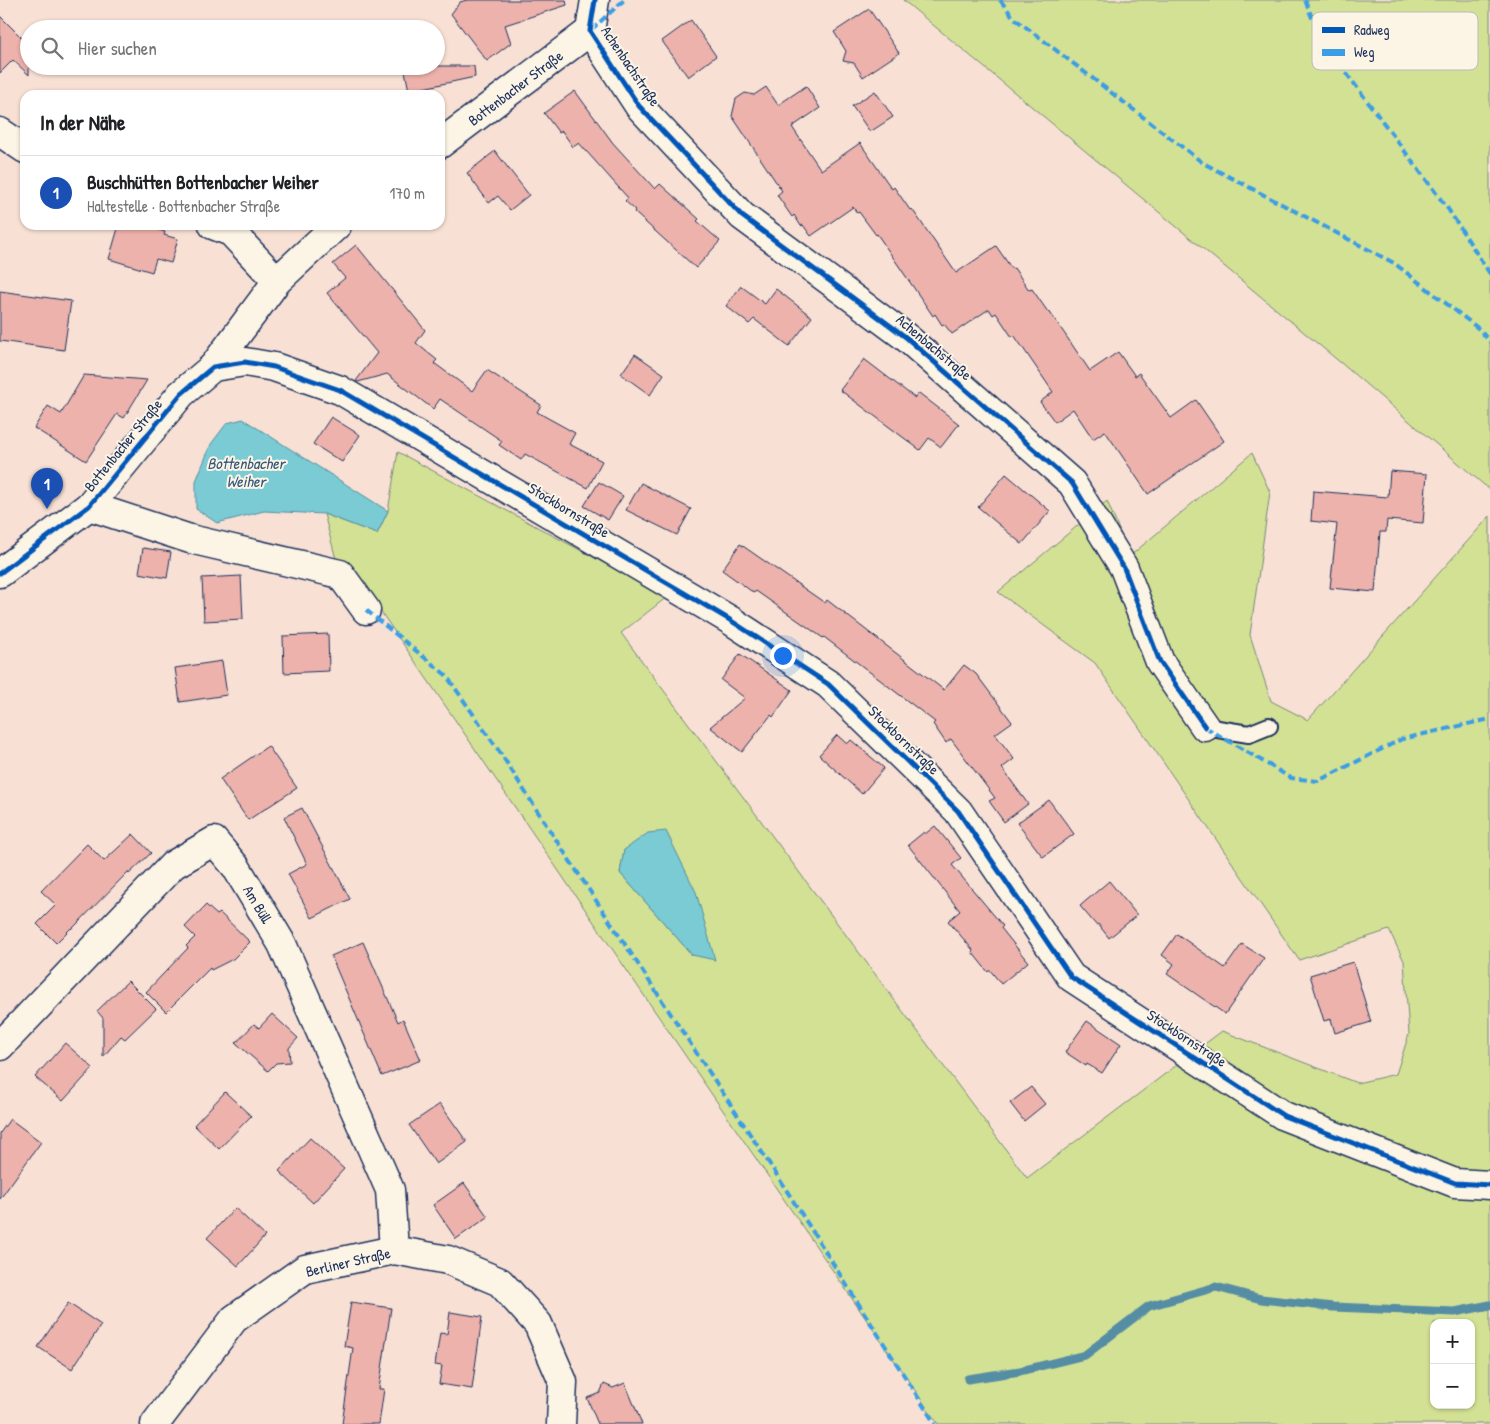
<!DOCTYPE html>
<html lang="de">
<meta charset="utf-8">
<style>
:root{--surface:#fff;--page:#f2f2f2;--text:#202124;--muted:#757577;--line:#e0e0e0;--accent:#1a73e8}
body{margin:0;font-family:"Patrick Hand",sans-serif;background:var(--page);color:var(--text)}
.controls{position:absolute;right:15px;bottom:15px;display:grid;overflow:hidden;border-radius:10px;box-shadow:0 1px 4px #0004}
.controls button{width:45px;height:45px;display:grid;place-items:center;padding:0;border:0;border-bottom:1px solid var(--line);background:var(--surface);color:var(--text);font:25px sans-serif}
.you{position:absolute;left:782px;top:655px;width:18px;height:18px;margin:-12px;border:4px solid #fff;border-radius:50%;background:#1a73e8;box-shadow:0 0 0 8px #1a73e833}
.badge{display:grid;place-items:center;width:32px;height:32px;border-radius:50%;background:var(--accent);color:#fff;font-size:16px;font-weight:700}
.pin{position:absolute;translate:-50% -41px;filter:drop-shadow(0 1px 2px #0008)}
.pin::after{content:'';position:absolute;top:26px;width:18px;height:15px;background:inherit;clip-path:polygon(0 0,100% 0,50% 100%)}
.list{margin:0;padding:0;list-style:none}
h2{display:flex;justify-content:space-between;align-items:center;height:65px;margin:0;padding:0 20px;font-size:21px}
h2 small{font-size:16px;font-weight:400;color:var(--muted)}
.list li{display:grid;grid-template-columns:32px 1fr auto;gap:15px;align-items:center;box-sizing:border-box;height:75px;padding:0 20px;border-top:1px solid var(--line)}
.list b{display:block;font-size:19px;white-space:nowrap}
.list p{margin:0;font-size:16px;white-space:nowrap;color:var(--muted)}
.list em{font-size:16px;font-style:normal;color:var(--muted)}
.icon{flex:none;width:28px;height:28px;fill:none;stroke:currentColor;stroke-width:2;stroke-linecap:round;stroke-linejoin:round}
.map{position:relative;flex:none;width:1490px;height:1424px;overflow:hidden}
.search{position:absolute;background:var(--surface);box-shadow:0 1px 4px #0004;left:20px;top:20px;width:425px;height:55px;display:flex;align-items:center;gap:12px;box-sizing:border-box;padding:0 18px;border-radius:28px;color:var(--muted);font-size:19px}
.panel{position:absolute;background:var(--surface);box-shadow:0 1px 4px #0004;left:20px;top:90px;width:425px;height:140px;border-radius:15px}
.map>svg:first-child{display:block}
</style>
<div class="map">
<svg width="1490" height="1424" viewBox="0 0 1490 1424">
<rect width="100%" height="100%" fill="#f8e1d4"/>
<filter id="ink" filterUnits="userSpaceOnUse"><feTurbulence type="fractalNoise" baseFrequency=".02" numOctaves="2"/><feDisplacementMap in="SourceGraphic" scale="10" xChannelSelector="R" yChannelSelector="G"/><feConvolveMatrix kernelMatrix="1 2 1 2 8 2 1 2 1" color-interpolation-filters="sRGB"/></filter>
<g filter="url(#ink)">
<g fill="#d3e194" stroke="#778879" fill-rule="evenodd">
<polygon points="903,0 1490,0 1490,490 1341,363"/>
<path d="M 398,452 L 667,597 L 621,633 L 1027,1178 L 1222,1031 L 1357,1083 L 1396,1074 L 1409,1034 L 1404,961 L 1389,930 L 1299,960 L 1095,663 L 998,592 L 1107,501 L 1130,556 L 1252,453 L 1270,492 L 1250,635 L 1271,701 L 1308,720 L 1490,516 L 1490,1424 L 938,1424 L 379,609 L 340,574 L 324,514 L 377,534 L 388,511 ZM 624,850 L 692,955 L 620,873 ZM 1434,1323 L 1471,1323 L 1471,1405 L 1434,1405 Z"/>
</g>
<g fill="#7acbd3" stroke="#548da4">
<polygon points="243,419 388,511 377,534 324,514 264,511 217,523 196,509 196,481 211,444 227,423"/>
<polygon points="666,831 696,892 715,960 692,955 620,873 624,850 648,833"/>
</g>
<g fill="none" stroke-linecap="round" stroke-linejoin="round">
<polyline stroke="#548da4" stroke-width="9" points="968,1379 1020,1371 1085,1355 1149,1306 1216,1287 1261,1299 1333,1307 1455,1312 1490,1305"/>
</g>
<g fill="#edb2ab" stroke="#1b2f5e">
<polygon points="467,0 566,0 567,5 505,25 511,43 487,61 451,14 460,2"/>
<polygon points="869,9 899,53 863,77 854,63 843,61 846,51 834,32"/>
<polygon points="0,16 29,45 29,75 13,60 0,73"/>
<polygon points="691,20 716,56 688,77 662,41"/>
<polygon points="404,66 474,66 475,77 409,91"/>
<polygon points="806,86 820,108 792,127 821,170 860,143 892,189 894,187 910,210 912,209 956,273 996,246 1012,269 1014,268 1029,290 1032,289 1048,312 1049,311 1090,371 1118,352 1135,376 1139,373 1171,418 1196,400 1224,441 1148,494 1105,431 1093,439 1073,409 1055,422 1040,402 1053,392 1014,335 1012,337 996,313 993,315 989,309 952,334 944,324 942,325 935,314 933,316 877,234 876,235 859,212 857,213 853,207 811,236 803,225 801,226 794,215 792,217 777,195 782,191 732,116 736,99 745,93 754,95 766,87 778,105"/>
<polygon points="575,91 613,143 655,189 660,184 699,219 697,221 720,241 696,268 634,212 635,210 625,201 628,198 579,143 573,147 562,131 559,133 544,113"/>
<polygon points="875,91 893,117 870,132 852,106"/>
<polygon points="495,151 529,195 510,210 498,196 489,203 467,173"/>
<polygon points="119,225 144,225 165,232 164,235 178,239 171,263 156,259 152,272 109,259"/>
<polygon points="356,245 425,330 416,343 437,360 434,363 472,391 487,370 541,405 537,412 575,433 569,444 602,461 588,488 525,454 521,460 499,445 502,441 440,399 433,409 387,374 358,382 356,381 377,353 327,293 345,278 333,264"/>
<polygon points="741,286 765,304 776,289 812,317 789,346 754,319 749,324 726,306"/>
<polygon points="0,291 71,301 64,350 0,341"/>
<polygon points="635,354 664,374 650,395 621,374"/>
<polygon points="864,359 915,398 919,393 959,424 941,447 929,438 920,450 840,390"/>
<polygon points="84,375 147,380 124,418 117,414 86,461 34,428 48,406 61,414"/>
<polygon points="331,417 360,435 342,462 313,444"/>
<polygon points="1390,471 1427,474 1423,523 1387,520 1386,532 1380,532 1375,592 1330,588 1337,524 1311,521 1313,491 1388,497"/>
<polygon points="1006,474 1050,511 1022,544 978,507"/>
<polygon points="599,482 623,496 608,520 584,506"/>
<polygon points="641,483 691,509 677,535 626,510"/>
<polygon points="740,544 825,603 827,600 944,690 964,665 976,674 1012,722 995,734 1014,759 1002,768 1028,804 1004,822 989,801 995,798 951,739 946,743 933,724 935,722 824,637 823,638 756,591 754,593 722,570"/>
<polygon points="143,548 171,552 167,578 139,573"/>
<polygon points="241,576 243,619 204,621 202,578"/>
<polygon points="328,634 329,671 284,673 283,636"/>
<polygon points="740,654 792,690 773,717 771,715 742,752 710,727 745,698 721,680"/>
<polygon points="222,661 227,695 180,702 175,668"/>
<polygon points="837,735 847,744 851,740 884,768 862,794 819,755"/>
<polygon points="268,746 297,788 248,820 220,779"/>
<polygon points="1049,800 1074,834 1043,857 1017,823"/>
<polygon points="302,808 350,899 312,918 288,874 307,864 284,817"/>
<polygon points="935,826 961,858 952,865 1003,926 1001,928 1028,962 1001,984 990,970 988,972 972,952 973,950 948,921 960,911 908,845 924,832 925,834"/>
<polygon points="133,834 151,853 129,874 128,872 72,929 71,928 56,943 37,924 56,905 41,891 87,844 104,861"/>
<polygon points="1109,881 1137,915 1109,938 1098,924 1096,925 1080,906"/>
<polygon points="206,905 217,915 220,913 250,942 233,959 211,970 210,968 166,1012 146,992 188,948 186,946 195,937 185,927"/>
<polygon points="1177,934 1225,968 1242,944 1264,958 1225,1014 1167,974 1174,964 1162,955"/>
<polygon points="363,942 398,1022 403,1019 421,1060 382,1076 331,956"/>
<polygon points="1353,962 1371,1022 1335,1033 1331,1019 1324,1021 1310,975"/>
<polygon points="128,981 156,1009 125,1039 121,1036 103,1057 103,1018 97,1011"/>
<polygon points="272,1014 298,1038 289,1048 290,1062 276,1063 268,1071 236,1043 254,1024 259,1028"/>
<polygon points="1087,1021 1121,1044 1102,1073 1087,1064 1086,1066 1065,1052"/>
<polygon points="65,1043 93,1068 63,1101 35,1077"/>
<polygon points="1031,1087 1045,1104 1024,1121 1010,1103"/>
<polygon points="225,1092 251,1116 219,1149 194,1125"/>
<polygon points="440,1104 467,1142 436,1164 409,1125"/>
<polygon points="10,1119 41,1142 0,1199 0,1133"/>
<polygon points="310,1138 344,1169 313,1203 279,1171"/>
<polygon points="464,1183 488,1217 456,1239 433,1205"/>
<polygon points="235,1208 265,1236 238,1266 207,1238"/>
<polygon points="351,1302 391,1308 379,1389 384,1389 379,1424 342,1424 353,1348 344,1346"/>
<polygon points="68,1303 101,1325 72,1369 38,1347"/>
<polygon points="450,1312 482,1317 472,1389 439,1384 442,1366 435,1365 440,1333 447,1334"/>
<polygon points="625,1383 642,1424 598,1424 587,1398 600,1393 604,1384 613,1388"/>
</g>
<g fill="none" stroke-linecap="round" stroke-linejoin="round">
<defs>
<polyline id="lane" points="1205,727 1249,734 1269,726"/>
<g id="street">
<polyline points="595,0 590,31 639,106 742,216 907,338 1072,483 1124,568 1160,662 1205,727"/>
<polyline points="0,132 25,149"/>
<path id="s1" d="M 440,144 L 590,31"/>
<polyline points="213,225 231,232 277,281"/>
<polyline points="213,367 277,281 337,225"/>
<polyline points="89,506 190,539 340,574 366,610"/>
<path id="s2" d="M 0,1046 L 173,865 L 214,841 L 236,867 L 282,944 L 390,1190 L 394,1250"/>
<polyline points="155,1424 234,1319 305,1269 394,1250 448,1260 500,1282 538,1324 563,1382 561,1424"/>
</g>
<polyline id="secondary" points="0,573 89,506 181,394 213,367 245,362 274,367 340,390 730,620 828,684 958,811 1071,977 1284,1116 1455,1183 1490,1185"/>
</defs>
<use href="#lane" stroke="#1b2f5e" stroke-width="20"/>
<use href="#street" stroke="#1b2f5e" stroke-width="31"/>
<use href="#secondary" stroke="#1b2f5e" stroke-width="31"/>
<use href="#lane" stroke="#fcf5e5" stroke-width="16"/>
<use href="#street" stroke="#fcf5e5" stroke-width="28"/>
<use href="#secondary" stroke="#fcf5e5" stroke-width="28"/>
<g stroke="#3b9de6" stroke-width="4" stroke-dasharray="8 4" stroke-linecap="butt">
<polyline points="1000,0 1014,18 1203,163 1394,263 1479,329 1490,342"/>
<polyline points="1305,0 1320,38 1448,209 1490,274"/>
<polyline points="591,30 624,0"/>
<polyline points="366,610 446,675 501,754 547,826 771,1166 935,1424"/>
<polyline points="1205,727 1291,778 1318,781 1402,739 1490,719"/>
</g>
<defs>
<g id="cycleway">
<polyline points="595,0 590,31 639,106 742,216 907,338 1072,483 1124,568 1160,662 1205,727"/>
<polyline points="0,573 89,506 181,394 213,367 245,362 274,367 340,390 730,620 828,684 958,811 1071,977 1284,1116 1455,1183 1490,1185"/>
</g>
</defs>
<use href="#cycleway" stroke="#fcf5e5" stroke-width="8"/>
<use href="#cycleway" stroke="#0057b8" stroke-width="5"/>
</g>
</g>
<g text-anchor="middle" dominant-baseline="central" stroke-width="4" stroke-linejoin="round" paint-order="stroke">
<g font-size="15" fill="#1b2f5e" stroke="#fcf5e5">
<text transform="translate(631 66) rotate(56)">Achenbachstraße</text>
<text stroke="none"><textPath href="#s1" startOffset="94">Bottenbacher Straße</textPath></text>
<text transform="translate(934 347) rotate(40)">Achenbachstraße</text>
<text transform="translate(123 445) rotate(-51)">Bottenbacher Straße</text>
<text transform="translate(569 510) rotate(31)">Stockbornstraße</text>
<text transform="translate(904 740) rotate(44)">Stockbornstraße</text>
<text stroke="none"><textPath href="#s2" startOffset="375">Am Büll</textPath></text>
<text transform="translate(1187 1038) rotate(33)">Stockbornstraße</text>
<text transform="translate(348 1262) rotate(-13)">Berliner Straße</text>
</g>
<g font-size="16" font-style="italic" fill="#33567b" stroke="#fcf5e5">
<text x="246" y="463">Bottenbacher<tspan x="246" dy="18">Weiher</tspan></text>
</g>
</g>
<rect x="1312" y="12" width="166" height="58" rx="8" fill="#fcf5e5" stroke="#b8babc" stroke-width="1"/>
<rect x="1322" y="27" width="23" height="6" fill="#0057b8"/>
<rect x="1322" y="49" width="23" height="7" fill="#3b9de6"/>
<g font-size="14" fill="#1b2f5e">
<text x="1354" y="35">Radweg</text>
<text x="1354" y="57">Weg</text>
</g>
</svg>
<div class="controls">
<button>+</button>
<button>−</button>
</div>
<div class="you"></div>
<div class="pin badge" style="left:47px;top:509px;background:#1a4fb4">1</div>
<div class="search"><svg class="icon" aria-label="search" viewBox="0 0 24 24"><circle cx="10" cy="10" r="6"/><path d="M15 15l6 6"/></svg>Hier suchen</div>
<section class="panel">
<h2>In der Nähe<small></small></h2>
<ul class="list">
<li><span class="badge" style="background:#1a4fb4">1</span><div><b>Buschhütten Bottenbacher Weiher</b><p>Haltestelle · Bottenbacher Straße</p></div><em>170 m</em></li>
</ul>
</section>
</div>
